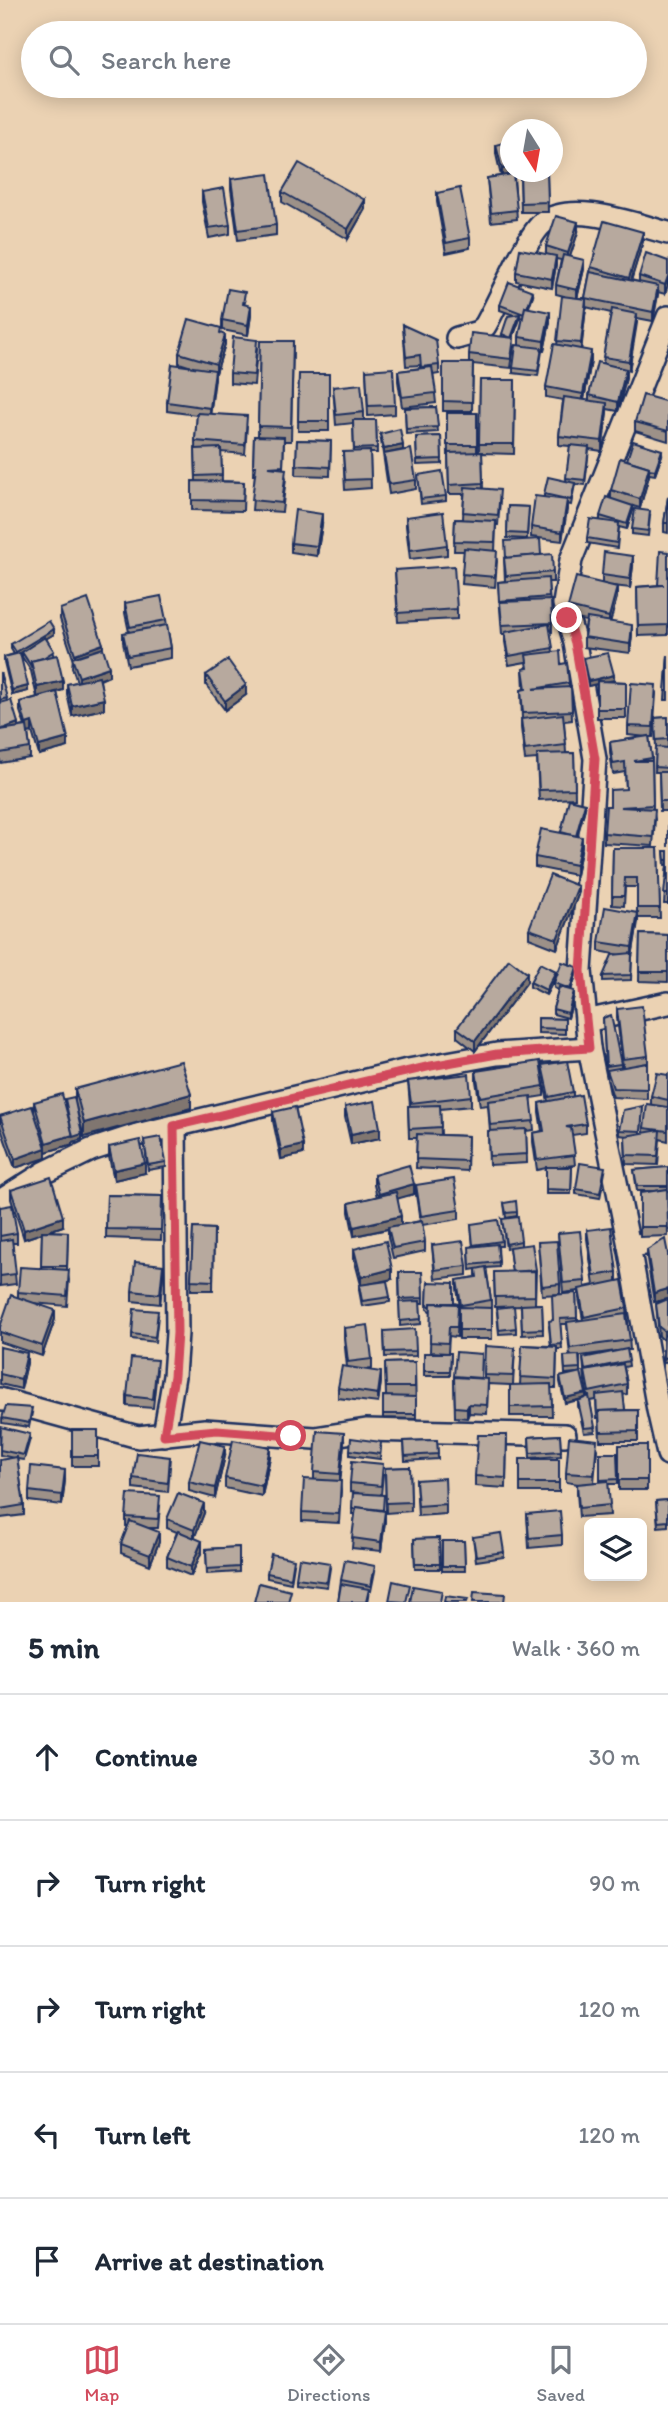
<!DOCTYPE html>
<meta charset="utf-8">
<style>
:root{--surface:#fff;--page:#f6f6f7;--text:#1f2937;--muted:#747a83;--line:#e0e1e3;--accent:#d1495b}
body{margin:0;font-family:Itim,sans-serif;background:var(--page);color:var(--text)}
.controls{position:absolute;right:21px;bottom:21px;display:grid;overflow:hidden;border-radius:10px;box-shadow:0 4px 18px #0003}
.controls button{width:63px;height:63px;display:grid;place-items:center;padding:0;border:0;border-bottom:2px solid var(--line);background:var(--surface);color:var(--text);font:35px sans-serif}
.compass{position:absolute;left:500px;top:119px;width:63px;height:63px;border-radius:50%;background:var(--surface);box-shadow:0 4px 18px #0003;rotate:169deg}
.stop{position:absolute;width:21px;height:21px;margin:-16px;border:5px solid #d1495b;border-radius:50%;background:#fff}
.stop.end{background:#d1495b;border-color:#fff;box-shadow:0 2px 7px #0008}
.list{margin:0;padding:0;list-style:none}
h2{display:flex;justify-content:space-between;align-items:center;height:91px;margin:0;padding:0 28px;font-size:30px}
h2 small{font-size:23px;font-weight:400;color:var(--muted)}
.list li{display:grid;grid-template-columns:46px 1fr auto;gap:21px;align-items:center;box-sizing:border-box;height:126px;padding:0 28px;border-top:2px solid var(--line)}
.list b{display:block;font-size:26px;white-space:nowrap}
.list em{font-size:23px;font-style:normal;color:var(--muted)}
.icon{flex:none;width:38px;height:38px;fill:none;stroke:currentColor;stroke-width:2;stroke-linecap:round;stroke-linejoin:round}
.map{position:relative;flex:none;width:668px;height:1602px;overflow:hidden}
.search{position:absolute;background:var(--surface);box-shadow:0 4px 18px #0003;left:21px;right:21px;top:21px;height:77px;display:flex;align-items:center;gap:18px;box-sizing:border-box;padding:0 24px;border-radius:38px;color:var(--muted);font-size:26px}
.sheet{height:721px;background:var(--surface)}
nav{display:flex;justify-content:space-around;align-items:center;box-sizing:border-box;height:98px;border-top:2px solid var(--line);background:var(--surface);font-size:19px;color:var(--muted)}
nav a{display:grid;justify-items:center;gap:4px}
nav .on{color:var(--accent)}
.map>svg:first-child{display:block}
</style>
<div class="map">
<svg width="668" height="1602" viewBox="0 0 668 1602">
<rect width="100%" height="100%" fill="#ebd2b3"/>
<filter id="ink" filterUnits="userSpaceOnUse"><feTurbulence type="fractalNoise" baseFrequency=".0143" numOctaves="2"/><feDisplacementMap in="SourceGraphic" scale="14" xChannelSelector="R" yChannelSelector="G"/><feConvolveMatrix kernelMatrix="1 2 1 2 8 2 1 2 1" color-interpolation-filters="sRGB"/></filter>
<g filter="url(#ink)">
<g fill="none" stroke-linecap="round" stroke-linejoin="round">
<defs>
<g id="street">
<path d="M 457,338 L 478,332 L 485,326 C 498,304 527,235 543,223 C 572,200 636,225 668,233"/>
<polyline points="586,1021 668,1003"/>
<polyline points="589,1048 629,1246 658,1410 668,1454"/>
<polyline points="0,1201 44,1173 91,1150 137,1135 408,1070 497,1054 589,1048 581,971 595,759 575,643 564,604 571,560 668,317"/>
<polyline points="629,1246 668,1241"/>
<polyline points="0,1399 138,1437 205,1430 315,1438 366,1430 565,1435"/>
<polyline points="164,1435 174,1376 177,1333 175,1126"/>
</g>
</defs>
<use href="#street" stroke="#1b2f5e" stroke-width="26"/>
<use href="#street" stroke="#ebd2b3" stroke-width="21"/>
</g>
<g fill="#9d9188" stroke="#1b2f5e" stroke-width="2" fill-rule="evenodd">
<polygon points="496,145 510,172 547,172 548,212 521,212 520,175 514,176 517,219 491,222 487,178 501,176 496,154"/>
<polygon points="231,179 276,225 276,235 238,240 231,189"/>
<polygon points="202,192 230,225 230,234 209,238 202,202"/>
<polygon points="282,192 365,209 348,239 282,202"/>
<polygon points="437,193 470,238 470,248 446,253 437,202"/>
<path d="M 578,232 L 570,256 L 584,269 L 577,298 L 585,298 L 591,267 L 643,241 L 631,280 L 639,282 L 639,276 L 668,261 L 665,294 L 658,292 L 653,321 L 637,318 L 629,371 L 626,370 L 626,378 L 618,411 L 607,409 L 602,451 L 589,449 L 585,485 L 575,484 L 571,505 L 567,504 L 562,541 L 531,537 L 531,527 L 544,497 L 544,494 L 566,481 L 570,446 L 559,445 L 559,436 L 563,400 L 546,397 L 546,387 L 557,345 L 564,296 L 556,294 L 556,285 L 561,260 L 556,259 L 556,265 L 552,288 L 516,281 L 516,272 L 546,254 L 546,246 ZM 586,307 L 611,313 L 603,363 L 589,395 L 589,401 L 584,400 L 591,361 L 581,349 Z"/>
<polygon points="533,295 528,308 550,322 544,351 542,351 538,376 513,373 513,368 519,345 519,337 523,318 520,317 513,337 514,347 511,368 473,364 472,411 443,411 443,363 469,363 469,354 502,336 502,334 514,315 500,310 500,305"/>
<polygon points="245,302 244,305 251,315 248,335 222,330 222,320"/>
<polygon points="403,325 439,365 439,374 433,375 436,403 402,407 398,381 398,371 420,368 420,365 406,366"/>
<polygon points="221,334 225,344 216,373 215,373 210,414 247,426 245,454 221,452 222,481 244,482 243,511 192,510 192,481 196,481 195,441 197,415 167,411 167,402 192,367 179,363 179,353"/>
<polygon points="260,341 293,341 291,441 284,441 283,468 286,478 282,512 252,510 255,475 253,475 254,436 258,436"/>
<polygon points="257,349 254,385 230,383 230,373"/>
<polygon points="366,370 395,405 395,414 368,416"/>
<polygon points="299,374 329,374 329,431 298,431"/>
<polygon points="480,380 515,380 514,454 482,453 483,489 500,500 498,525 496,525 495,551 497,561 495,587 462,584 464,551 454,551 455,519 463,519 464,494 449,494 447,413 477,413 477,452 479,452"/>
<polygon points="333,387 364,412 364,420 376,420 377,453 370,453 371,488 345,490 343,452 354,452 353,423 336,425"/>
<polygon points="668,402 668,441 635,431 635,422"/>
<polygon points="436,407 438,432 406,434 405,408"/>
<polygon points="380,434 403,450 391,452 416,480 416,489 389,494"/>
<polygon points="441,436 442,464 417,465 416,437"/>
<polygon points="297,440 331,441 330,476 296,475"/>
<polygon points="662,455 655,475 649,474 640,508 633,506 633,510 627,529 619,527 617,548 587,543 587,538 600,520 600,516 611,498 611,490 627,460"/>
<polygon points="418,475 446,496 446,501 421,504"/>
<polygon points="668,497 668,533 664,532 664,523"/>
<polygon points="508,506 529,507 527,539 507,538"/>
<polygon points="650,516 648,536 632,534 632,529"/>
<polygon points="406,517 447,545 447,555 410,559 406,526"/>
<polygon points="322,524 317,556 291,552 291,543"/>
<polygon points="668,552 668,635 638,636 637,587 658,585"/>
<polygon points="541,555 553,572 553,582 548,582 552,623 552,632 550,632 553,652 561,664 569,683 569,687 571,687 572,720 564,721 566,753 574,753 575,798 539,800 537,759 525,760 521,728 521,719 522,719 521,690 524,689 523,669 527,668 526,662 509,665 505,642 505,634 502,634 498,582 505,581 504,558"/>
<polygon points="633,566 630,588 613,586 617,597 610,622 632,634 630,653 584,647 584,637 586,621 568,617 568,607 602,583 602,575"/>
<polygon points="395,570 457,609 457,619 398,622"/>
<polygon points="125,603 166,620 171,648 171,658 128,666 123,642 123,633 129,632 125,613"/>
<polygon points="60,609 103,649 109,676 100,680 104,709 72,716 67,694 67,684 77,682 72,667 73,658 60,619"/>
<polygon points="54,634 46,638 54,656 63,690 57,692 68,747 39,755 32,732 28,733 30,748 30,758 0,763 0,672 7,701 18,727 25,726 20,711 20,702 55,692 37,697 31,671 22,657 22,653 20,654 28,691 12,695 4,662 4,657 14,654 11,649 11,644"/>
<polygon points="668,655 668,700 665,700"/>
<polygon points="583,658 614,680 608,681 626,682 626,718 597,718 597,684 588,686"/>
<polygon points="206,675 246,695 225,710 206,685"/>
<polygon points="656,694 653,737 649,737 652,758 653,809 655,819 653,846 604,843 604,833 610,806 626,789 625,772 613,774 610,752 610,742 647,737 628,735 628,726"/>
<polygon points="668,717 668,847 668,811 660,811 659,772 655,772 656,747 655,728 655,718"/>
<polygon points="585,808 577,836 582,846 576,875 535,867 535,857"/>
<polygon points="613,848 658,848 660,918 638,918 632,957 631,980 603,981 603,976 619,955 599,951 599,942 637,912 637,887 625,887 624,906 612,905"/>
<polygon points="664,851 668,851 668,904 664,904 667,865 665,865"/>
<polygon points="578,895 557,949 529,938 529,929"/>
<polygon points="640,934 668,935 668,982 639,981"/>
<polygon points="577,972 571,990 574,996 568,1018 553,1014 553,1009 558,990 554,988 554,983"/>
<polygon points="556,976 546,995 530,987 530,982"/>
<polygon points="527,982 475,1051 457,1037 457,1028"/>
<polygon points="617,1009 648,1056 648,1066 647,1066 647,1099 613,1097 607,1079 607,1071 606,1071 603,1018 621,1064 621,1068 623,1067 617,1018"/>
<polygon points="538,1018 565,1019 565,1034 538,1033"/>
<polygon points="542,1065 573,1092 573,1097 586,1124 586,1133 572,1135 575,1165 556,1167 572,1167 571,1194 546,1194 546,1168 537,1170 533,1142 533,1133 542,1131 539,1112 539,1103 548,1101 542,1075"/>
<polygon points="476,1071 544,1086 544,1096 531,1098 534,1130 526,1131 527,1163 489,1165 488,1131 490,1131 488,1105 480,1106 476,1081"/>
<polygon points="668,1075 668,1141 660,1139 658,1165 626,1164 625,1136 628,1136 619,1135 619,1130 643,1106 641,1133 644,1133 644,1128 651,1105 651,1096"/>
<polygon points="408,1081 471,1096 471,1106 440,1109 441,1135 468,1136 467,1171 416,1168 417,1138 409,1138 408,1106 410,1106"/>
<polygon points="75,1089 191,1108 84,1137 75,1103"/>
<polygon points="65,1099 82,1139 73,1142 73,1144 46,1152 46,1158 15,1168 0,1126 0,1116 34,1112 34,1102 65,1106"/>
<polygon points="345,1107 380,1138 351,1144 345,1117"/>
<polygon points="273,1112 303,1154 281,1159 273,1121"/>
<polygon points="144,1140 166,1162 166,1167 148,1170"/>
<polygon points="109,1147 145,1173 114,1180 109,1157"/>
<polygon points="668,1167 668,1191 667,1191 668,1236 640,1237 640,1193 653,1191 637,1191 634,1170"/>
<polygon points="605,1172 600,1198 576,1194 576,1189"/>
<polygon points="374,1175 414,1194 397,1198 401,1225 420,1221 416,1195 416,1185 459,1210 459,1219 422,1225 425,1242 425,1251 393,1258 388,1237 388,1229 354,1236 349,1212 349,1203 377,1197 374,1185"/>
<polygon points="11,1190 63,1226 49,1231 68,1232 67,1270 69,1280 67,1306 33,1303 55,1319 42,1356 0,1342 0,1327 18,1298 18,1292 41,1268 42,1233 24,1239 11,1199"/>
<polygon points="107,1195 162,1196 161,1240 106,1238"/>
<polygon points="504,1203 517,1212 517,1216 506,1218"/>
<polygon points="0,1207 17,1233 17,1243 12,1243 16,1284 0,1286"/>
<polygon points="502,1219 521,1241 521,1245 536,1270 535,1304 542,1304 543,1334 522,1335 521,1306 495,1307 494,1272 512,1272 509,1248 506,1249"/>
<polygon points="471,1224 502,1241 502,1246 498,1246 499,1267 486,1268 491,1300 492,1339 459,1339 459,1307 460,1307 457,1289 457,1280 476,1277 476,1269 470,1270 469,1252 473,1247"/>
<polygon points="193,1228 214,1229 213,1290 191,1290"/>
<path d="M 587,1230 L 617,1272 L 617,1281 L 627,1308 L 630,1350 L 627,1350 L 629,1366 L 624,1367 L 627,1384 L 627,1394 L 623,1395 L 625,1410 L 638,1410 L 638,1441 L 600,1441 L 599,1418 L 597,1418 L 596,1400 L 590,1401 L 595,1432 L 584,1433 L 578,1406 L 578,1401 L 584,1399 L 565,1403 L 560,1382 L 560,1377 L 576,1373 L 565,1374 L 564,1356 L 570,1356 L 567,1324 L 560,1324 L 562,1349 L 557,1349 L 556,1388 L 551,1388 L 552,1416 L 510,1416 L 510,1385 L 488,1384 L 487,1414 L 469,1413 L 467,1418 L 455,1417 L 454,1376 L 482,1354 L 481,1379 L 484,1379 L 484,1375 L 515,1348 L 513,1385 L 520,1385 L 522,1345 L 551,1346 L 549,1326 L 576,1293 L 577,1320 L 583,1320 L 579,1298 L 579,1291 L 563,1293 L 558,1233 L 585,1281 L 585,1287 L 594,1285 L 587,1239 ZM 616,1351 L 583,1358 L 585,1381 L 588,1397 L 586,1398 L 580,1372 L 580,1356 Z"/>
<polygon points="538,1242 560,1284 560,1294 542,1295"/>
<polygon points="432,1245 467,1266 467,1275 435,1279"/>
<polygon points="354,1249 392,1279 380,1282 390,1297 390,1302 362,1306 359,1290 359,1285 361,1285 354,1258"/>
<polygon points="647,1250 668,1299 654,1302 647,1259"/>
<polygon points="399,1272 422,1272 423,1303 420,1303 421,1324 400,1326"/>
<polygon points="163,1275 160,1304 132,1301 132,1291"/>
<polygon points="428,1282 454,1303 458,1304 457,1337 449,1336 448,1353 430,1352 431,1312 427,1309"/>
<polygon points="668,1299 668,1362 663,1363 663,1340 659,1336 656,1304"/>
<polygon points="497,1313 516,1328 516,1333 499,1334"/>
<polygon points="158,1316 155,1342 132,1339 132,1334"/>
<polygon points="344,1328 372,1359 372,1369 365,1370 381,1382 378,1403 338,1398 338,1388 347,1367 344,1338"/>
<polygon points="384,1331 416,1351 416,1356 385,1357"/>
<polygon points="0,1347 27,1363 21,1389 0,1384"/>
<polygon points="424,1353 451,1353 450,1376 424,1376"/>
<polygon points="415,1362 416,1419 383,1418 383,1396 386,1396 385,1363"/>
<polygon points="157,1370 153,1408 127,1406 127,1396"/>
<polygon points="32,1413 29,1427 2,1423 2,1418"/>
<rect x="72" y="1430" width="26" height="36"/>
<polygon points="0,1431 30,1439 24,1460 17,1459 24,1505 24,1515 0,1518 0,1460 14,1458 0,1455"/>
<polygon points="507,1435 506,1488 475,1486 475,1476"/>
<polygon points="560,1435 561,1456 530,1458 529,1437"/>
<polygon points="437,1440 438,1459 405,1461 404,1441"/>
<polygon points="344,1443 340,1481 341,1491 339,1523 302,1521 302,1512 314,1480 314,1472"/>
<rect x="619" y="1445" width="28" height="45"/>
<polygon points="381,1447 380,1459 350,1455 350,1450"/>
<polygon points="597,1450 594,1482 600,1482 600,1453 617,1453 618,1484 608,1484 610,1515 579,1517 577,1493 577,1484 578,1484 566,1482 566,1473"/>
<polygon points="225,1456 215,1498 189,1491 189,1482"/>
<polygon points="270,1457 262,1496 225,1488 225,1478"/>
<rect x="520" y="1459" width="39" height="33"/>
<polygon points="170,1467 168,1492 133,1488 133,1478"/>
<polygon points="410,1467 411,1511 386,1513 385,1468"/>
<polygon points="383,1474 381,1495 385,1521 381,1551 352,1548 355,1514 352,1514 353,1493 359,1493 350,1492 350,1483"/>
<polygon points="65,1480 62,1505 29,1501 29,1491"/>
<polygon points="416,1480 446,1504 446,1514 418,1516"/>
<polygon points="668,1500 668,1526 658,1527 656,1501"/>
<polygon points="160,1506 158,1528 148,1528 159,1542 150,1565 121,1553 121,1544 128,1526 126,1526 126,1517"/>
<polygon points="204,1513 194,1538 202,1551 191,1576 167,1566 167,1557 177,1532 167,1528 167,1519"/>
<polygon points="527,1514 562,1535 562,1545 529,1548"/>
<polygon points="473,1537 504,1552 504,1557 476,1561"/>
<polygon points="439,1538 440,1569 415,1569 414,1539"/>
<polygon points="442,1541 464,1541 465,1571 442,1571"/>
<polygon points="239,1547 239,1572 207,1574 206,1549"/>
<polygon points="294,1564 291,1583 267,1578 267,1573"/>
<polygon points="330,1568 327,1587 296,1583 296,1578"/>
<polygon points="375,1571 371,1591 369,1590 367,1602 338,1602 341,1580"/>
</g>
<g fill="#80766f" stroke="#1b2f5e" stroke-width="2">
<polygon points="510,167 510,172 534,172 502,179 502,169"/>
<polygon points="365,200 365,209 348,239 348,229"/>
<polygon points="578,222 578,232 568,263 568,253"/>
<polygon points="643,232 643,241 629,288 629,278"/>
<polygon points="556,256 556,265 552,288 552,279"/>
<polygon points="584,260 584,269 577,299 577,290"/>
<polygon points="668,276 668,285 665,294 665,285"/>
<polygon points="658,286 658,295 653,321 653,312"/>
<polygon points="533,291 533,295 525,319 525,314"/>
<polygon points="586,299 586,308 581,352 581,343"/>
<polygon points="251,306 251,315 248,335 248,325"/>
<polygon points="550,312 550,322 544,351 544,341"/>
<polygon points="520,314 520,319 511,343 511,338"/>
<polygon points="637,314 637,323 629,371 629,361"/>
<polygon points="225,335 225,344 216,373 216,364"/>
<polygon points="591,351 591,361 583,404 583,394"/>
<polygon points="626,369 626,378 618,411 618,402"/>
<polygon points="215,370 215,379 210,417 210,408"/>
<polygon points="607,403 607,413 602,451 602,441"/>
<polygon points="403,445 403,450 384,454 384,449"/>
<polygon points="662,450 662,455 655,475 655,470"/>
<polygon points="649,467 649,476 640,508 640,499"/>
<polygon points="567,500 567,510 562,541 562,532"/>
<polygon points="633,506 633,510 627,529 627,524"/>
<polygon points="322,514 322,524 317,556 317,546"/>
<polygon points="633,556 633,566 630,588 630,579"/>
<polygon points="617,587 617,597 609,627 609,617"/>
<polygon points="632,625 632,634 630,653 630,644"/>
<polygon points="54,629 54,634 16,657 16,652"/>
<polygon points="103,644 103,654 75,663 75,654"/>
<polygon points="109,667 109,676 79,687 79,677"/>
<polygon points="614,675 614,680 588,686 588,681"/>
<polygon points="63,681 63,690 37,697 37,687"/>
<polygon points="246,685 246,695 225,710 225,701"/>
<polygon points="28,686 28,691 12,695 12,690"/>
<polygon points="104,699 104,709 72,716 72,706"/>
<polygon points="32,722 32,732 26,733 26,724"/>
<polygon points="18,723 18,733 0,730"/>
<polygon points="68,738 68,747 39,755 39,746"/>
<polygon points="585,803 585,808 576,841 576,836"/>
<polygon points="582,837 582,846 576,875 576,865"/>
<polygon points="578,886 578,895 557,949 557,939"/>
<polygon points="638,913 638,922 632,957 632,947"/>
<polygon points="577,967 577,972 570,994 570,989"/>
<polygon points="556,971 556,976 546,995 546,990"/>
<polygon points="527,973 527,982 475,1051 475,1041"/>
<polygon points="574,991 574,996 568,1018 568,1013"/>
<polygon points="191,1094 191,1108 84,1137 84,1123"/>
<polygon points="380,1128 380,1138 351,1144 351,1134"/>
<polygon points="82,1134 82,1139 73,1142 73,1144 46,1152 46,1143 73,1135"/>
<polygon points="303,1145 303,1154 281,1159 281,1150"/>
<polygon points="46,1148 46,1158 15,1168 15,1159"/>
<polygon points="145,1163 145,1173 114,1180 114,1170"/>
<polygon points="414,1184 414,1194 379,1204 379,1194"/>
<polygon points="401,1216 401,1226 354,1236 354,1227"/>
<polygon points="63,1217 63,1226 24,1239 24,1230"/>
<polygon points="163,1265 163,1275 160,1304 160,1294"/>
<polygon points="392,1269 392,1279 361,1286 361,1277"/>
<polygon points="668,1289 668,1299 654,1302 654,1293"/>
<polygon points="55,1310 55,1319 42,1356 42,1346"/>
<polygon points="668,1330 668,1339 664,1341 664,1331"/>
<polygon points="27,1353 27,1363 21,1389 21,1379"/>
<polygon points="668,1357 668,1362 663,1363 663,1358"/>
<polygon points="381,1372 381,1382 378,1403 378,1394"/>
<polygon points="586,1393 586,1398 565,1403 565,1398"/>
<polygon points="469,1404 469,1413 467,1418 467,1408"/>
<polygon points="344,1433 344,1443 340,1484 340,1474"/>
<polygon points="225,1446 225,1456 215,1498 215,1488"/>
<polygon points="270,1447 270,1457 262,1496 262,1486"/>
<polygon points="65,1470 65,1480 62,1505 62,1495"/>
<polygon points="204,1503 204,1513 194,1539 194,1530"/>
<polygon points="385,1511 385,1521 381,1551 381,1542"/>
<polygon points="159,1532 159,1542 150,1565 150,1555"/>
<polygon points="202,1541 202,1551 191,1576 191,1567"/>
</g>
<g fill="#b7a99e" stroke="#1b2f5e" stroke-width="2">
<polygon points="510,141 510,167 502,169 496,145"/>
<polygon points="299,163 365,200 348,229 282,192"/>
<polygon points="520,172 547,172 548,202 521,203"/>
<polygon points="269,174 276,225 238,230 231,179"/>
<polygon points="513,174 517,210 491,213 487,178"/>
<polygon points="224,188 230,225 209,228 202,192"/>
<polygon points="460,188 470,238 446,243 437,193"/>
<polygon points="556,216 578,222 568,253 546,246"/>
<polygon points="604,221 643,232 629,278 591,267"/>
<polygon points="520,249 556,256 552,279 516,272"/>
<polygon points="646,253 668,261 668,276 665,285 639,276"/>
<polygon points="563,255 584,260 577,290 556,285"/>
<polygon points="590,272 658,286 653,312 585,298"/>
<polygon points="509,282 533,291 527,308 525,307 524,314 500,305"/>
<polygon points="228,289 245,292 243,304 251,306 248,325 222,320"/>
<polygon points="562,296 586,299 581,343 557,341"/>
<polygon points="525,307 550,312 544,341 519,337"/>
<polygon points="612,309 637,314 629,361 603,357"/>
<polygon points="520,314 511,338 502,334 508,316"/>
<polygon points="189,319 221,328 220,333 225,335 216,364 179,353"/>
<polygon points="403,325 436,340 439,365 421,367 420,355 406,357"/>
<polygon points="471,333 514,338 511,359 469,354"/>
<polygon points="233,337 257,340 254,375 230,373"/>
<polygon points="260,341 293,341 291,427 258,426"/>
<polygon points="554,344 591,351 583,394 546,387"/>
<polygon points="516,345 542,348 538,371 513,368"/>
<polygon points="597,362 626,369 618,402 589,395"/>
<polygon points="443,363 473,363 472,402 443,401"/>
<polygon points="172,364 215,370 210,408 167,402"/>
<polygon points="432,367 436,393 402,397 398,371"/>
<polygon points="393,368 395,405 368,406 366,370"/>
<polygon points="299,374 329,374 329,421 298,421"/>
<polygon points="480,380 515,380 514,444 479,444"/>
<polygon points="361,384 364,412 336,415 333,387"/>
<polygon points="643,395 668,402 668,431 635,422"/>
<polygon points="564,397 607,403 602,441 559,436"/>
<polygon points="436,407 438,427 406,429 405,408"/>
<polygon points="197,413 247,416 245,445 195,441"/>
<rect x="447" y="413" width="30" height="32"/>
<polygon points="353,420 376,420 377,448 354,449"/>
<polygon points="400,429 403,445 384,449 380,434"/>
<polygon points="254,436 284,437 283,466 269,467 286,469 282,503 252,500 256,466 253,466"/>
<polygon points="441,436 442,459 417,460 416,437"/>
<polygon points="297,440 331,441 330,467 296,465"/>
<polygon points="633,441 662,450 655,470 649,469 649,467 627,460"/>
<polygon points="570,445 589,447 585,480 566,478"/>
<polygon points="221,448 222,475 196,476 195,449"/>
<polygon points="411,449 416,480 389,484 384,454"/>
<polygon points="370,451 371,479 345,480 343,452"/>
<polygon points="482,452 483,483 449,485 448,453"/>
<polygon points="620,458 649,467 640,499 611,490"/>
<polygon points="442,471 446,496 421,499 418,475"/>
<polygon points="548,477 575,483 571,500 544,494"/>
<polygon points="192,481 244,482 243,501 192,500"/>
<polygon points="465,487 500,490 498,515 463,512"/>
<polygon points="535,496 567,500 562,532 531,527"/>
<polygon points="606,497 633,506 627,524 600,516"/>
<polygon points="668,497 668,523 664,523"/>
<polygon points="508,506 529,507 527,534 507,533"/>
<polygon points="635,509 650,511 648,531 632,529"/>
<polygon points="295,510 322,514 317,546 291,543"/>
<polygon points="443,512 447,545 410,550 406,517"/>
<polygon points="455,519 496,521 495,542 454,541"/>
<polygon points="590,519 619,523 617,543 587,538"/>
<polygon points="540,539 541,555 506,558 505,541"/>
<polygon points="464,548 497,551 495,577 462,574"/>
<polygon points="660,551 668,552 668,625 638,626 637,587 664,585 658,585"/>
<polygon points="604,552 633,556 630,579 602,575"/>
<polygon points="552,554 553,572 506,576 504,558"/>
<polygon points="454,566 457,609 398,613 395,570"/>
<polygon points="576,577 617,587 609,617 568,607"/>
<polygon points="548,578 549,597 499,601 498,582"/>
<polygon points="161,596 166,620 130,627 125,603"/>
<polygon points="88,599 103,644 75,654 60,609"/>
<polygon points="551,600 552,623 502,625 500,602"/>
<polygon points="587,618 632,625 630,644 584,637"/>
<polygon points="49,621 54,629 16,652 11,644"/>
<polygon points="549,624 553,648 509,656 505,632"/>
<polygon points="167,625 171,648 128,656 123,633"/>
<polygon points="45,637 54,651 43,658 31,661 31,666 22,652"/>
<polygon points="103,648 109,667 79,677 72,658"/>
<polygon points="560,651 561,664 567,663 569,683 533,689 571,687 572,711 523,713 521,690 526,689 523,669 528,668 526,655"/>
<polygon points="20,653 28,686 12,690 4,657"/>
<polygon points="608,653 614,675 588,681 583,658"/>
<polygon points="57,655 63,681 37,687 31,661"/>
<polygon points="668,655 668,691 665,691"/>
<polygon points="228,660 246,685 225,701 206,675"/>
<polygon points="0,672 7,698 0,700"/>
<polygon points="99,677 104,699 72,706 67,684"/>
<polygon points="597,681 626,682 626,709 597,709"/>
<polygon points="631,683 656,685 653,727 628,726"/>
<polygon points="57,692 68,738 39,746 32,722 26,724 20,702"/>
<polygon points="11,700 18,723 0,730 0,703"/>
<polygon points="563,714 566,745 525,750 521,719"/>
<polygon points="668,717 668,739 656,740 655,718"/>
<polygon points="27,726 30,748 0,753 0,730"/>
<polygon points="649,736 652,758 634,761 652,761 653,805 620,807 655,809 653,837 604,833 606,806 610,806 610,790 626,789 625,762 613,764 610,742"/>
<polygon points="656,747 668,748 668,768 655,767"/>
<polygon points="574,753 575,789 539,790 537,754"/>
<polygon points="659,772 668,772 668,801 660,801"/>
<polygon points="569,799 585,803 576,836 561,832"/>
<polygon points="541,829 582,837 576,865 535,857"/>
<polygon points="613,848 658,848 660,908 637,908 637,878 625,878 624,896 612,896"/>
<polygon points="664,851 668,851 668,860 665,860"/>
<polygon points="668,857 668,894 664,894"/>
<polygon points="550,875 578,886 557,939 529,929"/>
<polygon points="605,907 638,913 632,947 599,942"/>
<polygon points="640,934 668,935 668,972 639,972"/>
<polygon points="632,953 631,975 603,976 612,955"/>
<polygon points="509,959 527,973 475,1041 457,1028"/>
<polygon points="562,962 577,967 570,989 554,983"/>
<polygon points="540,963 556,971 546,990 530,982"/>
<polygon points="559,987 574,991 568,1013 553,1009"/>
<polygon points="642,1006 648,1056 623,1059 617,1009"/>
<polygon points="611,1015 621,1064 606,1066 603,1018"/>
<polygon points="538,1018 565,1019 565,1029 538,1028"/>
<polygon points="181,1061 191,1094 84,1123 75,1089"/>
<polygon points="540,1061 544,1086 480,1097 476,1071"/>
<polygon points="567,1061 573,1092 549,1097 542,1065"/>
<polygon points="647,1063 647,1089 613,1088 607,1070"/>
<polygon points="657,1073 668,1075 668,1100 651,1096"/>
<polygon points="469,1074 471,1096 411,1103 408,1081"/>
<polygon points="62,1094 73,1135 46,1143 34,1102"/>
<polygon points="581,1095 586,1124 566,1127 571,1128 575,1155 537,1160 533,1133 544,1131 539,1103"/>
<polygon points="531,1096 534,1121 490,1125 488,1101"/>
<polygon points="74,1097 82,1134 73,1137 65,1099"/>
<polygon points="375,1101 380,1128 351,1134 345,1107"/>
<polygon points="647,1104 668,1107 668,1131 644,1128"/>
<polygon points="440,1105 441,1127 409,1129 408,1106"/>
<polygon points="32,1106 46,1148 15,1159 0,1116"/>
<polygon points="643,1106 641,1131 619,1130 623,1110"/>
<polygon points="295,1107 303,1145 281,1150 273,1112"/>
<polygon points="526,1129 527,1154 489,1156 488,1131"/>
<polygon points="660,1130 658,1156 626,1155 625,1136"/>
<polygon points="417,1134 468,1136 467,1161 416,1159"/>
<polygon points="161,1137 166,1162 148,1165 144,1140"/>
<polygon points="140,1140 145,1163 114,1170 109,1147"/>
<polygon points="580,1163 605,1167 600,1193 576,1189"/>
<polygon points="409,1165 414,1184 379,1194 374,1175"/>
<polygon points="546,1167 572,1167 571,1190 546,1189"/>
<polygon points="668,1167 668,1186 637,1186 634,1170"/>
<polygon points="51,1177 63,1217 24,1230 11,1190"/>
<polygon points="454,1179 459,1210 421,1216 416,1185"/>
<polygon points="667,1189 668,1227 640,1227 640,1193"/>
<polygon points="396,1192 401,1216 354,1227 349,1203"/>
<polygon points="107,1195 162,1196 161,1230 106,1229"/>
<polygon points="516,1201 517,1212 506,1213 504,1203"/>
<polygon points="12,1205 17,1233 0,1236 0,1207"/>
<polygon points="518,1217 521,1241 506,1244 502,1219"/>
<polygon points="498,1220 502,1241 473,1245 471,1224"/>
<polygon points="422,1221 425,1242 393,1248 388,1227"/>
<polygon points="611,1227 617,1272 594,1276 587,1230"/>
<polygon points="193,1228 214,1229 213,1281 191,1280"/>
<polygon points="42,1231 68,1232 67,1266 41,1266"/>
<polygon points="580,1231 585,1281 563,1283 558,1233"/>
<polygon points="12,1239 16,1274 0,1276 0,1241"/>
<polygon points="665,1239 668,1254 668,1289 654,1293 647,1250"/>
<polygon points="386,1241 392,1269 361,1277 354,1249"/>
<polygon points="463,1241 467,1266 435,1270 432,1245"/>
<polygon points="557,1241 560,1284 542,1286 538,1242"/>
<polygon points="497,1244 499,1262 470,1265 469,1247"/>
<polygon points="532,1244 536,1270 512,1272 509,1247"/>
<polygon points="135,1262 163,1265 160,1294 132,1291"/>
<polygon points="20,1267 69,1270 67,1296 18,1292"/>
<polygon points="486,1267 491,1300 461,1305 457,1280 477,1277 476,1269"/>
<polygon points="535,1271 535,1296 495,1297 494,1272"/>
<polygon points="399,1272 422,1272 423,1298 400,1299"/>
<polygon points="622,1280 627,1308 584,1317 579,1289"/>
<polygon points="387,1281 390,1297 362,1301 359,1285"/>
<polygon points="428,1282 454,1283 454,1303 431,1303 431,1307 427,1304"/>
<polygon points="576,1293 577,1318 560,1319 562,1344 551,1345 549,1321 553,1320 552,1295"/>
<polygon points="11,1295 55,1310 42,1346 0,1332 0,1327"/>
<polygon points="668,1299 668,1330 664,1331 659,1327 656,1304"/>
<polygon points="420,1301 421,1319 400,1321 399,1302"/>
<polygon points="431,1303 458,1304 457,1327 449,1327 448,1343 430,1342"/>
<polygon points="542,1304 543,1329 522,1330 521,1305"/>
<polygon points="514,1306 516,1328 499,1330 497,1308"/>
<polygon points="459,1307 492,1308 492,1330 459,1330"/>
<polygon points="134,1309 158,1311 155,1337 132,1334"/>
<polygon points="626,1314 630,1340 570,1348 567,1322"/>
<polygon points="368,1325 372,1359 348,1362 344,1328"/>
<polygon points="415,1329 416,1351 385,1352 384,1331"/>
<polygon points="668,1334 668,1357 663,1358 664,1336"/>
<polygon points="522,1345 557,1347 556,1379 520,1377"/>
<polygon points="485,1346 515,1348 513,1376 484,1375"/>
<polygon points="0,1347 27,1353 21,1379 0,1374"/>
<polygon points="627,1349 629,1361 585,1370 583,1358"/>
<polygon points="456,1352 482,1354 481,1378 454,1376"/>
<polygon points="424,1353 451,1353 450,1371 424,1371"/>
<polygon points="579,1355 580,1368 565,1369 564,1356"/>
<polygon points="131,1358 157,1360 153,1399 127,1396"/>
<polygon points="415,1362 415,1387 386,1387 385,1363"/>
<polygon points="623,1364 627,1384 589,1392 585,1371"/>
<polygon points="342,1366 381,1372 378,1394 338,1388"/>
<polygon points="581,1372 586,1393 565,1398 560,1377"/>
<polygon points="454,1377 488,1379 487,1405 469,1404 467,1408 455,1407"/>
<polygon points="551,1384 552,1406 510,1407 510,1385"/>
<polygon points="623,1392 625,1410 599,1411 599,1413 597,1414 596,1395"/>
<polygon points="383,1396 416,1397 416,1414 383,1414"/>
<polygon points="589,1396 595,1427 584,1428 578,1401"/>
<polygon points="6,1406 32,1408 29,1423 2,1418"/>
<polygon points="638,1410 638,1431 600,1432 599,1411"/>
<polygon points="1,1427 30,1434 24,1455 0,1450"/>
<rect x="72" y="1430" width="26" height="26"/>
<polygon points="317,1431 344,1433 340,1474 314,1472"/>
<polygon points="478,1435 507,1435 506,1478 475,1476"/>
<polygon points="560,1435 561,1451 530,1453 529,1437"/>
<polygon points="569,1437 597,1440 594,1475 566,1473"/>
<polygon points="351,1438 381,1442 380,1454 350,1450"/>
<polygon points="200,1440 225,1446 215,1488 189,1482"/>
<polygon points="233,1440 270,1447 262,1486 225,1478"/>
<polygon points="437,1440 438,1454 405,1456 404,1441"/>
<rect x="619" y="1445" width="28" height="35"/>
<polygon points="137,1453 170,1457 168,1483 133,1478"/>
<polygon points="600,1453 617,1453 618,1479 600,1480"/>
<polygon points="17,1457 24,1505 0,1509 0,1460"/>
<rect x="520" y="1459" width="39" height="24"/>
<polygon points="352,1461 383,1464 381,1486 350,1483"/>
<polygon points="31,1466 65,1470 62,1495 29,1491"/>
<polygon points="410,1467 411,1502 386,1503 385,1468"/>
<polygon points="445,1478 446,1504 418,1506 416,1480"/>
<polygon points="304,1479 341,1481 339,1514 302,1512"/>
<polygon points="608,1481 610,1505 579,1508 577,1484"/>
<polygon points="178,1493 204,1503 194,1530 167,1519"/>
<polygon points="353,1493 384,1495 383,1510 356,1507 355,1509 352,1509"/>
<polygon points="128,1494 160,1496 158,1519 126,1517"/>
<polygon points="668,1500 668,1521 658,1522 656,1501"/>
<polygon points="356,1507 385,1511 381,1542 352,1538"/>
<polygon points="560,1511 562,1535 529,1538 527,1514"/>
<polygon points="130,1521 159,1532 150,1555 121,1544"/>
<polygon points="178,1531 202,1541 191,1567 167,1557"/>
<polygon points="501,1533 504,1552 476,1556 473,1537"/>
<polygon points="439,1538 440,1564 415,1564 414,1539"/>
<polygon points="442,1541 464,1541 465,1566 442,1566"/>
<polygon points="239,1547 239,1567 207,1569 206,1549"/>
<polygon points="271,1554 294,1559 291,1578 267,1573"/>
<polygon points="299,1558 330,1563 327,1582 296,1578"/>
<polygon points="345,1560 375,1566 371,1586 341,1580"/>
<polygon points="393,1581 410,1585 406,1602 389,1601"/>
<polygon points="259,1583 291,1591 288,1602 254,1602"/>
<polygon points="341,1584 369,1589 366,1602 338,1602"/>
<polygon points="413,1586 442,1591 440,1602 410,1602"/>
<polygon points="474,1592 505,1594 504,1602 473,1602"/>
<polygon points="445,1596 468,1599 467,1602 444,1602"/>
</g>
</g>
<g fill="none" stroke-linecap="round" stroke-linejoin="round" filter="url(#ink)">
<polyline stroke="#d1495b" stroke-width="9" points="291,1436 217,1430 164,1435 174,1376 177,1333 174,1126 431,1066 497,1054 589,1048 581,971 595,759 575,643 567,618"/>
</g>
</svg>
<div class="controls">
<button><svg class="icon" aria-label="layers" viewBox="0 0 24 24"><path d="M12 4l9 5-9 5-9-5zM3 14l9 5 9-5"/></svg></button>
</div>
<svg class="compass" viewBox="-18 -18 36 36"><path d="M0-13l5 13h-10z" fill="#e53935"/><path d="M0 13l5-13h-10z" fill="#747a83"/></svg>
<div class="stop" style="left:291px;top:1436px"></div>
<div class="stop end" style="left:567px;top:618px"></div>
<div class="search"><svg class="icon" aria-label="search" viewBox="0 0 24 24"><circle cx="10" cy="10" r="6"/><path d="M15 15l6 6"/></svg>Search here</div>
</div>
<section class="sheet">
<h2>5 min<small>Walk · 360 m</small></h2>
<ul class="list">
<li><svg class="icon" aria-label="ahead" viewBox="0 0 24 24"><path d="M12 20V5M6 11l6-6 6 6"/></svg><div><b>Continue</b></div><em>30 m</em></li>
<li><svg class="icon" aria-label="right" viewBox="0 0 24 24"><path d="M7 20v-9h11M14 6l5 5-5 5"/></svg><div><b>Turn right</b></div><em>90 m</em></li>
<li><svg class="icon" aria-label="right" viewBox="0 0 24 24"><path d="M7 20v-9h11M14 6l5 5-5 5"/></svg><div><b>Turn right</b></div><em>120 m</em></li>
<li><svg class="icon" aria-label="left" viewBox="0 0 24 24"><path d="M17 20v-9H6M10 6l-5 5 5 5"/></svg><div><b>Turn left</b></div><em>120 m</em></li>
<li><svg class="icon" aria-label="arrive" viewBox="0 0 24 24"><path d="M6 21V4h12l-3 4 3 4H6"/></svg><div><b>Arrive at destination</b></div></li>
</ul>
</section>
<nav>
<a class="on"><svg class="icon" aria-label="map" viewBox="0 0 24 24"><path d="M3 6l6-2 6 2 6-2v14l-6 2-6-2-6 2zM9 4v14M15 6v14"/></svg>Map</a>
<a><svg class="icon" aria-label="directions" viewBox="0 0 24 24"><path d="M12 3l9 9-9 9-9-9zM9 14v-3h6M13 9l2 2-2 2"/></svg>Directions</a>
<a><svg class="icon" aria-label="saved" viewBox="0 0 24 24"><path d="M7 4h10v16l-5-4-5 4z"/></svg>Saved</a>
</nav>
